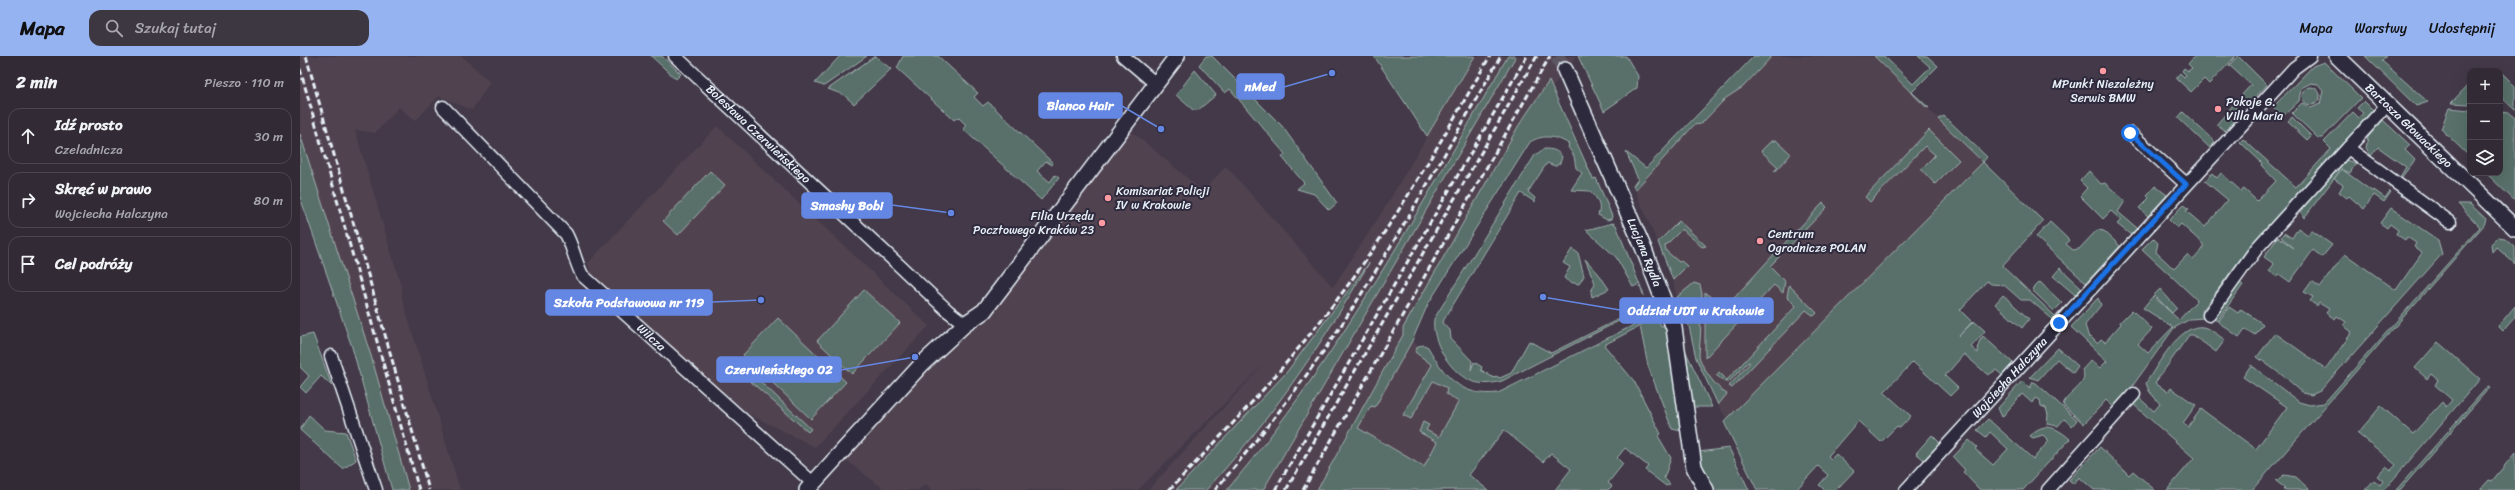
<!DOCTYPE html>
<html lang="pl">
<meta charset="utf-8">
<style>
:root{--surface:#322b36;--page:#3d3742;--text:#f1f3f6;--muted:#a8a7ad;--line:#4d4751;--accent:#95b2f1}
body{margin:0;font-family:Sriracha,sans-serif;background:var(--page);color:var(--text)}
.controls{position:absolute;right:12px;top:12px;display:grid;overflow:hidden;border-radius:8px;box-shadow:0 4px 16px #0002}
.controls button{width:36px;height:36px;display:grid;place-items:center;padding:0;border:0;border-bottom:1px solid var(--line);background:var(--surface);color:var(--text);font:20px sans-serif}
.stop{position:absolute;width:12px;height:12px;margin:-9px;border:3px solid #1a73e8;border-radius:50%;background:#fff}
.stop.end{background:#1a73e8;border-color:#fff;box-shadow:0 1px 4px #0008}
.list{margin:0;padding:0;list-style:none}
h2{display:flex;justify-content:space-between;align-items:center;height:52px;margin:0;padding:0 16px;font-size:17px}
h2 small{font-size:13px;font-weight:400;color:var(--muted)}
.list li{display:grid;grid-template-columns:26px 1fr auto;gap:12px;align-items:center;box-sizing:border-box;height:56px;margin:0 8px 8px;padding:0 8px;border:1px solid var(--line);border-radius:12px}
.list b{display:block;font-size:15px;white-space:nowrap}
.list p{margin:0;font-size:13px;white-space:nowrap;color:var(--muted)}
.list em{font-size:13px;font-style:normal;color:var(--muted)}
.icon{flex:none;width:22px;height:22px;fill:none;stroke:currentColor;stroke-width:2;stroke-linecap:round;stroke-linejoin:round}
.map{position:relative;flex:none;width:2215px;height:434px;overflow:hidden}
header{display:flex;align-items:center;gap:24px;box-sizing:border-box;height:56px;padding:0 20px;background:var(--accent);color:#111}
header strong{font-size:19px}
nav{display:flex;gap:22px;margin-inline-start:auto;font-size:14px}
.search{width:280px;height:36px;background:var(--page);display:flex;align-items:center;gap:10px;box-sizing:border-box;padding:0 14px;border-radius:12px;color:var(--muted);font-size:15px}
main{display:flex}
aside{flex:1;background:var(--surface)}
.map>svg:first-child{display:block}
</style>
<header>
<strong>Mapa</strong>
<div class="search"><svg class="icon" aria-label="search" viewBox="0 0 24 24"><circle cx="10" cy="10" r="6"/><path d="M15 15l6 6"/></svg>Szukaj tutaj</div>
<nav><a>Mapa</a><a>Warstwy</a><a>Udostępnij</a></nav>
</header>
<main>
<aside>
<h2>2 min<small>Pieszo · 110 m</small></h2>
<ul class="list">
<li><svg class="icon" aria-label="ahead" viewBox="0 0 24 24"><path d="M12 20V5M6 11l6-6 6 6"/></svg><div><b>Idź prosto</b><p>Czeladnicza</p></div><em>30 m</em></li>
<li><svg class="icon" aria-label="right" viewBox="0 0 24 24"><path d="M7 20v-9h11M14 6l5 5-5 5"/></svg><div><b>Skręć w prawo</b><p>Wojciecha Halczyna</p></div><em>80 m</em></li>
<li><svg class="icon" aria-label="arrive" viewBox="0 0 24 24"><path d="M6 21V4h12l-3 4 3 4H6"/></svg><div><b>Cel podróży</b></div></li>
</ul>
</aside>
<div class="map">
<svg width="2215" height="434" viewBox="0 0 2215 434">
<rect width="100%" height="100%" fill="#433948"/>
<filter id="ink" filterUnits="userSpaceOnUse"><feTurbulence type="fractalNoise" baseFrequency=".025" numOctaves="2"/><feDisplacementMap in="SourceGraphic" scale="8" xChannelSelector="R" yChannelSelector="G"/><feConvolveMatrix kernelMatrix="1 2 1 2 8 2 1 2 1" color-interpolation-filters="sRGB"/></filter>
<g filter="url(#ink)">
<g fill="#514350">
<polygon points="0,0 162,0 190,26 172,54 139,40 115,65 99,51 75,77 55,74 102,233 102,242 160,434 92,434 0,77"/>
<polygon points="1175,0 1276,0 1226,66 1103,279 1122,292 1162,343 1127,418 1055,374 1060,354 1017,434 848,434 965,307 838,434 632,434 626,428 618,434 585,434 545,403 648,292 687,262 829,73 903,135 926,110 1033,231 1081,158"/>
<polygon points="1457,0 1574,0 1683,106 1431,370 1419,351 1396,302 1399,297 1377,241 1371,219 1335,134"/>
<polygon points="417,70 629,270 515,391 445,356 291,219 288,207"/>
</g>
<g fill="#596f69" stroke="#a0b0b0">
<polygon points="351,0 362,0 381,18 376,23"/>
<polygon points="540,0 567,0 524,30 515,27"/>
<polygon points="575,0 591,13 554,48 544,39 528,33"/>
<polygon points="603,0 638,0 678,37 674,41 683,50 688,46 753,107 752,109 746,105 737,115 750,126 755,119 759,122 741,144 663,73 666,69 658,61 654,64 597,12"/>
<polygon points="906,0 912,0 982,70 1037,147 1029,154 1014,138 997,133 1004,127 982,101 985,98 930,33 925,37 899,9"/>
<polygon points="1074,0 1175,0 1127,80"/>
<path d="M 1208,0 L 1216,0 L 963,434 L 927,434 C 1039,302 1121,149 1208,0 Z"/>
<polygon points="1278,0 1326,0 1338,20 1337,32 1304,55"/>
<polygon points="1454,0 1472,0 1443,31 1426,42 1401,68 1394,69 1335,134 1333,130 1338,123 1326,96 1346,112"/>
<polygon points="1574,0 1584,0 1613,28 1630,11 1618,0 1627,0 1638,10 1612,36 1629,52 1626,51"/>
<polygon points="1895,0 1936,0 1909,28 1904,23 1891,36 1876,22 1880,17 1884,21 1886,19 1882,15 1884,12 1888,15 1892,12 1888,8"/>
<polygon points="1938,0 1967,29 1947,50 1938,43 1951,29 1929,9"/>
<polygon points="2065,0 2086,0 2082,5 2128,46 2116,50"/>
<polygon points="2024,6 2061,42 2022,82 2018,82 1992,57 2002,47 2011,52 2020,48 2023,35 2017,28 2011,27 2001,32 1999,45 1983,60 1973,51 2013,10"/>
<polygon points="895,14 916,39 898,54 893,54 876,39"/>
<polygon points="2200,15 2215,30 2215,54 2200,40"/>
<path d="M 1249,25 L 1293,123 L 1296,122 L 1312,160 L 1311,163 L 1307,164 L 1298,159 C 1302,150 1297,141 1290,135 L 1271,134 L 1282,117 L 1276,112 L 1274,100 L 1268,91 L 1269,88 C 1256,80 1243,78 1230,86 L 1128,248 L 1112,285 L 1075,351 L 1071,350 L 1058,372 L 1124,411 L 1137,386 L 1119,376 L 1123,366 L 1129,369 L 1126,374 L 1139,381 L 1159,345 L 1146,338 L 1147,332 L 1133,325 L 1111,363 L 1103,359 L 1132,309 L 1115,296 L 1118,290 L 1124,289 L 1128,291 C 1145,321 1161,341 1198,337 L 1356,258 L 1361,270 L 1365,269 L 1368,279 L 1381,375 L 1372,373 L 1348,310 L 1340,270 L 1304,289 L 1334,325 L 1361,378 L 1358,380 L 1371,402 L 1364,422 L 1370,428 L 1366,430 L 1345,414 L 1348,410 L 1325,392 L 1317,402 L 1323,408 L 1308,427 L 1312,430 L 1308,434 L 1255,434 L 1271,413 L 1251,397 L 1243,406 L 1204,374 L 1169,419 L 1188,434 L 1017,434 L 1103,279 L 1103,272 L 1219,69 Z"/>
<polygon points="2170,27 2170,48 2151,47"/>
<circle cx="2011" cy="40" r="9"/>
<path d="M 2064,45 L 2073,54 L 1949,191 L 1902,255 L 1904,262 L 1890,263 L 1874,272 L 1816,353 L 1806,344 L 1784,368 L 1763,349 C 1766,337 1791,328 1782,314 L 1791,304 L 1800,312 L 1807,305 L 1771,271 L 1798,242 L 1801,249 L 1785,269 L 1789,282 L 1791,281 L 1797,287 L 1801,283 L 1805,286 L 1821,268 L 1820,266 L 1832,254 L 1852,273 L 1838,288 L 1848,297 L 1873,271 L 1843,252 L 1853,240 L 1879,264 L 1897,244 L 1842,193 L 1853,182 L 1858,187 L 1856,196 L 1874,213 L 1887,199 L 1893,204 L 1903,193 L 1903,188 L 1881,168 L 1877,172 L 1869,164 L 1883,149 L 1889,153 L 1886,155 L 1905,171 L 1928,144 L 1905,125 L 1912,117 L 1917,122 L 1921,117 L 1941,135 L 1944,133 L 1957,145 L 1976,125 L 1961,109 L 1962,107 L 1940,86 L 1943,83 L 1996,131 L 2031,93 L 2024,86 L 2053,56 L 2059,62 L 2063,57 L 2057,52 Z"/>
<polygon points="1933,49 1942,57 1925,75 1917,68"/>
<polygon points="2149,52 2170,54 2170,101 2141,73"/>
<polygon points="1883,56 1915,86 1910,92 1878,62"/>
<polygon points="2200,56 2209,57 2215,62 2215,145 2186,117 2200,117"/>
<polygon points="1644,60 1687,101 1683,106 1743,165 1702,210 1755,260 1752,263 1730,244 1721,244 1704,229 1691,228 1687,225 1660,254 1672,266 1659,280 1674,265 1685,275 1671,291 1678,297 1679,286 1683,280 1713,307 1702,319 1696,314 1688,319 1664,298 1645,320 1658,332 1650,340 1613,306 1584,336 1611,360 1600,372 1597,370 1581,386 1558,365 1528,400 1531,403 1536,398 1554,415 1536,434 1525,434 1519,429 1528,419 1518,410 1496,434 1457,434 1424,366 1683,106 1638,63"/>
<polygon points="1992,61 2011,80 2007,84 1988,66"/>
<polygon points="2083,64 2110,89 2105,94 2115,104 2101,122 2100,121 2106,111 2078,91 2071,100 2066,92 2068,81"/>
<polygon points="1629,74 1659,104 1635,128 1621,113 1635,99 1625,90 1570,146 1565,141"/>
<polygon points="0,78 72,303 109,434 92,434 52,291 0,141"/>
<polygon points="1476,84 1491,98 1475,116 1474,115 1478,111 1461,95 1470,86"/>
<path d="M 1244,93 C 1252,93 1258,94 1262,101 L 1260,107 L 1255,110 L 1247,107 L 1228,136 L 1235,142 L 1235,146 L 1221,137 L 1142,267 L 1150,274 L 1151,283 L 1172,305 L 1171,314 L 1174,306 L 1182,311 L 1181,314 L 1194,322 L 1196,320 L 1200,322 L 1211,317 L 1229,285 L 1251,297 L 1351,247 L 1352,248 L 1202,325 C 1191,328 1179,329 1169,324 C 1149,315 1131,284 1134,263 L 1235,99 Z"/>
<polygon points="2045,104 2056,107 2050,117 2043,114 2073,136 2074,134 2085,142 2090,135 2091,136 2084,146 2074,139 2064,153 2049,140 2047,142 2039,136 2043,129 2034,123 2042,112 2004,162 2000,154"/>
<polygon points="410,115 425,129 378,179 363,165"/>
<polygon points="1789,115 1801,128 1805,127 1825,145 1818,156 1837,172 1831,179 1817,168 1821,164 1811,155 1803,163 1780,140 1787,132 1780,125"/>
<polygon points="1855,130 1867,139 1848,160 1839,152 1849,142 1847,139"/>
<polygon points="1523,147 1527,151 1484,196 1480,192"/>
<path d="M 2158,148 L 2170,148 L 2186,163 L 2184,169 L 1952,434 L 1867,434 L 1894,402 L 1833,348 L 1838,341 L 1854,355 L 1860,348 L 1849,335 L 1846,327 C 1857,310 1880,267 1903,271 C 1911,273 1918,279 1925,284 L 1916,296 L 1893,279 L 1889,279 L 1855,327 L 1868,336 L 1871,332 L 1896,349 L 1883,367 L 1888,371 L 1901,353 L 1956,393 L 1987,351 L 1943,321 L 1951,309 L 1999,346 L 2010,349 L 2024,347 L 2180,171 Z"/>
<polygon points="2091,152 2138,184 2142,198 2020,335 2011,339 2003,337 1986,322 1957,301 1975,277 2026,313 2052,276 2044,270 2046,266 2037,260 2035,263 2026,257 2029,253 2019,247 2017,250 2010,245 2013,241 2004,236 2012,225 2020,231 2045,198 2096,234 2122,197 2114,191 2116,187 2107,181 2105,184 2096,178 2098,174 2090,168 2087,172 2080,167"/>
<polygon points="1379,165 1406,190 1402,191 1382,173 1365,190 1366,195 1379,206 1381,205 1387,210 1373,224 1358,186"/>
<polygon points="1750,166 1769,184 1766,188 1773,194 1779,193 1797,174 1804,175 1820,190 1786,227 1736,181"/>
<polygon points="1313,167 1316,169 1344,240 1339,228 1333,231 1316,201 1286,174"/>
<polygon points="1998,172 2008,179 2011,174 2032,189 2022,201 2013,194 1990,226 1979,218 1977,221 1969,215 1974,208 1964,201 1978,181 1994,192 1981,181 1984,177 1992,182"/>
<polygon points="2198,181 2205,182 2215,191 2215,208 2196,191 2192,196 2191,188"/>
<polygon points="1272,193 1278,197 1284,220 1279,228 1269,226 1264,222 1270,211 1263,207"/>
<polygon points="1476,196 1480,200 1470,210 1485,225 1483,237 1474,229 1405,302 1405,236 1424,253"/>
<polygon points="1285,203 1298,217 1309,233 1292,241 1291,236 1295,227"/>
<path d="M 1069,207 C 1022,288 970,365 906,434 L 876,434 L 986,317 Z"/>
<polygon points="1760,212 1782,232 1775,239 1753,220"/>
<polygon points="1740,226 1762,247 1754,255 1732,234"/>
<path d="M 1394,227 L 1400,229 L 1402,238 C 1401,258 1401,278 1399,298 C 1399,309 1417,333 1427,338 L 1418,349 L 1396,302 L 1389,270 L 1377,241 Z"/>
<polygon points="1940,227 1943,229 1917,265 1914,263"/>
<polygon points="1489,229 1517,257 1514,260 1506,254 1432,332 1429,330 1450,307 1448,306 1429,326 1425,326 1416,319 1419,316 1427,324 1496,250 1487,241"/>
<polygon points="1860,233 1877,252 1872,257 1854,239"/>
<polygon points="564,234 600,267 552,318 517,285"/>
<polygon points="1703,239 1729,263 1722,272 1695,248"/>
<polygon points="2215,250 2215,261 2203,275 2199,271 2200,268"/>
<polygon points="1929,251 1938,257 1941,253 1963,268 1955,279 1945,273 1939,281 1918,266"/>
<polygon points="478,262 546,326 511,363 443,299"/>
<polygon points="13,278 32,330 21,320 6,337 0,331 9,320 0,311 0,281"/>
<polygon points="2138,286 2180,323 2084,434 2065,434 2074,424 2080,429 2083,425 2077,420 2086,410 2091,414 2096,409 2058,377 2081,350 2113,378 2142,346 2146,351 2152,344 2135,329 2138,324 2131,318 2127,323 2115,312"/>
<polygon points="1758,292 1778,310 1773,317 1757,303 1738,324 1730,321"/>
<polygon points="1386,296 1412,351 1393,351"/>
<polygon points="446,312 511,373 508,376 441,317"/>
<polygon points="1722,325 1730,332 1733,326 1736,327 1777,364 1772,370 1764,363 1758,370 1747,368 1748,359 1746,352 1741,350 1740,344 1735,342 1732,347 1722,338 1702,361 1698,352"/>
<polygon points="2188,330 2190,331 2100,434 2096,434"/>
<polygon points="9,359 25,374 46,376 56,404 43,413 0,374"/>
<path d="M 1688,363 L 1733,403 L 1749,385 L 1743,379 L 1733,382 L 1730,380 C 1743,365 1756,371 1770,383 L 1723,434 L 1680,434 L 1663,416 L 1665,414 L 1653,401 L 1669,384 L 1677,391 L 1675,393 L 1693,409 L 1708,393 L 1690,376 L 1686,381 L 1677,374 Z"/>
<polygon points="1632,379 1640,387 1624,404 1616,397"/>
<polygon points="1800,391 1829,419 1833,415 1855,434 1794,434 1779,421 1774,428 1769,424"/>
<polygon points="1429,392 1449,434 1415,434 1402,412 1399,396"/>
<polygon points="2215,397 2215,434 2180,434 2189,424 2192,425"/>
<polygon points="1984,419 1996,421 2010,434 1983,434 1985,432 1976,425"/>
</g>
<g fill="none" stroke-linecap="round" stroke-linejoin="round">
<polyline stroke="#5c5562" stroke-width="15" stroke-dasharray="15 8" stroke-linecap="butt" points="1257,0 1265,14"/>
<defs>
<g id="minor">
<path id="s1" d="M 375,0 L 648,255 L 665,268"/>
<polyline points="823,0 856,28"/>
<path id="s2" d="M 143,51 L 266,178 C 273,191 275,205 282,219 L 513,427"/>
<polyline points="1830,77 1886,128"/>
<polyline points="2048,92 2150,166"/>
<polyline points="1909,259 1957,192 2087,49"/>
<polyline points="31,300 76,434"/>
<path id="s3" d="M 1606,434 L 1994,12 L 2010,0"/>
<polyline points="1748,434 1834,338"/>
</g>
<g id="tertiary">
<path id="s4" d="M 2037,0 L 2215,172"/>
<path id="s5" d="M 1265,14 L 1343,191 L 1374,272 L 1394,411 L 1406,434"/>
<polyline points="507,434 622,308 665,268 684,255 877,0"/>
</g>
</defs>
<use href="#minor" stroke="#e8f1f8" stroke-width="15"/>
<use href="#tertiary" stroke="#e8f1f8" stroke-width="18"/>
<use href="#minor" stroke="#2f2a3d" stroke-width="12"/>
<use href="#tertiary" stroke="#2f2a3d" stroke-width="15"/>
<g stroke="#e8f1f8" stroke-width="3" stroke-dasharray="6 3" stroke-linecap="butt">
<polyline points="6,0 129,434"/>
<polyline points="0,13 119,434"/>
<path d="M 869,434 C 933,369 994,302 1048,229 C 1101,156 1145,78 1190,0"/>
<path d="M 915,434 C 959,382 1002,328 1040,271 C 1098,183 1148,91 1201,0"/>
<polyline points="975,434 1227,0"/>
<polyline points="986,434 1237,0"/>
<polyline points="1003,434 1250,0"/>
</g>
</g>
</g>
<g fill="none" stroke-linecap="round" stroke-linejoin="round" filter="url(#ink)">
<polyline stroke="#1a73e8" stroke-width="5" points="1759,267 1886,128 1830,77"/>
</g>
<g fill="#ff9aa2" stroke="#2f2a3d" stroke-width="1.5">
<circle cx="1803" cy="15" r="4"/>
<circle cx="1918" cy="53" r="4"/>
<circle cx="808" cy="142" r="4"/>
<circle cx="802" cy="167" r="4"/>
<circle cx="1460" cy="185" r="4"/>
</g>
<g text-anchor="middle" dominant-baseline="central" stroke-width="4" stroke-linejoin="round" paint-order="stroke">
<g font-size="12" fill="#e8f1f8" stroke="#2f2a3d" text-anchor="start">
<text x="1803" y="28" text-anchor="middle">MPunkt Niezależny<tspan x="1803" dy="14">Serwis BMW</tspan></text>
<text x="1926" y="46">Pokoje G.<tspan x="1926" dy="14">Villa Maria</tspan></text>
<text x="816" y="135">Komisariat Policji<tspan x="816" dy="14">IV w Krakowie</tspan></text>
<text x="794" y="160" text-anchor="end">Filia Urzędu<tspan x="794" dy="14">Pocztowego Kraków 23</tspan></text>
<text x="1468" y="178">Centrum<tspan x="1468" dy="14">Ogrodnicze POLAN</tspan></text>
</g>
<g font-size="12" fill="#e8f1f8" stroke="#2f2a3d">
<text stroke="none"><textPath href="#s4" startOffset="100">Bartosza Głowackiego</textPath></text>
<text stroke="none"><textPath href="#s1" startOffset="114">Bolesława Czerwieńskiego</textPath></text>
<text stroke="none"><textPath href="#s5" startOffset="199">Lucjana Rydla</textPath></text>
<text stroke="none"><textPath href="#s2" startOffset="314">Wilcza</textPath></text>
<text stroke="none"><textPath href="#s3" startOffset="153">Wojciecha Halczyna</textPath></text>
</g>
</g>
<path fill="none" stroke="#6487e3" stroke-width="1.5" d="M1032 17L984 31M861 73L822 50M651 157L592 149M461 244L412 246M1243 241L1320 254M615 301L541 314"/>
<g fill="#6487e3" stroke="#2f2a3d" stroke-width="1.5">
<circle cx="1032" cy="17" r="4"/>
<circle cx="861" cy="73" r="4"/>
<circle cx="651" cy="157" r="4"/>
<circle cx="461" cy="244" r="4"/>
<circle cx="1243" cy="241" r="4"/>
<circle cx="615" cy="301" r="4"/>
</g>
<g fill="#6487e3" stroke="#6487e3" stroke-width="1.5">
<rect x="937" y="18" width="47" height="25" rx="4"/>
<rect x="739" y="37" width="83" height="25" rx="4"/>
<rect x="502" y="137" width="90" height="25" rx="4"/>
<rect x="246" y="234" width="166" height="25" rx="4"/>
<rect x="1320" y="242" width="153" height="25" rx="4"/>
<rect x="417" y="301" width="124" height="25" rx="4"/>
</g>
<g font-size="13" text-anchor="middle" font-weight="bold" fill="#fff">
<text x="960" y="35">nMed</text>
<text x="780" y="54">Blanco Hair</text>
<text x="547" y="154">Smashy Bobi</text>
<text x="329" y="251">Szkoła Podstawowa nr 119</text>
<text x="1396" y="259">Oddział UDT w Krakowie</text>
<text x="479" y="318">Czerwieńskiego 02</text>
</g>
</svg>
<div class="controls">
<button>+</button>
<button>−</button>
<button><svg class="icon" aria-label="layers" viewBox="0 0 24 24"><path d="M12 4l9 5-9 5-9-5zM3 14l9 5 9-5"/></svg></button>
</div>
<div class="stop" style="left:1830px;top:77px"></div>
<div class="stop end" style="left:1759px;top:267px"></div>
</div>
</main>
